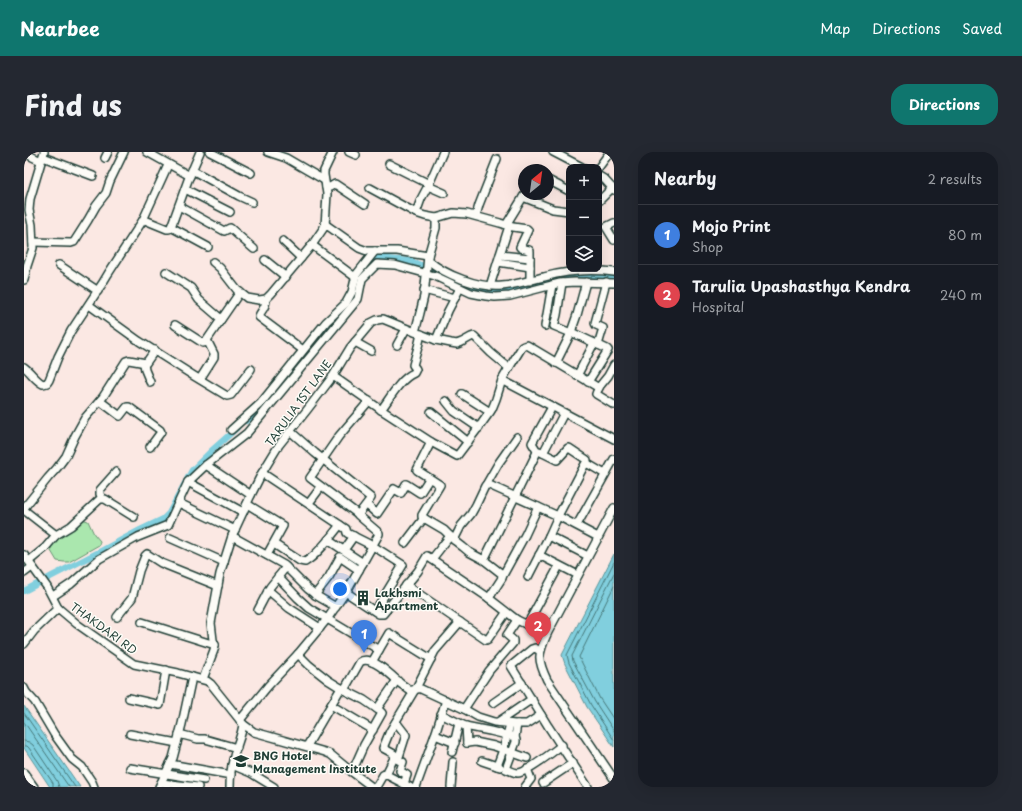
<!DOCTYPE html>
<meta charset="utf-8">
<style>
:root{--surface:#171b24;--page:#242831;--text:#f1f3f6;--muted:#9ea1a6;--line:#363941;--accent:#0f766e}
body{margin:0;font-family:"Playpen Sans",sans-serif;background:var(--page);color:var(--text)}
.controls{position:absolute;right:12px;top:12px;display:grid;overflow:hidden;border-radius:8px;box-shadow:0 4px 16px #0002}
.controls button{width:36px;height:36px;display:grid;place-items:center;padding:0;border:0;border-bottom:1px solid var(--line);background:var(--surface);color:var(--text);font:20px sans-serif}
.compass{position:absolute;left:494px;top:12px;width:36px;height:36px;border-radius:50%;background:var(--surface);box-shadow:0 4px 16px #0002;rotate:29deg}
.you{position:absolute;left:316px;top:437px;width:14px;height:14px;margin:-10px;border:3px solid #fff;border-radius:50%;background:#1a73e8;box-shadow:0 0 0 6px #1a73e833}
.badge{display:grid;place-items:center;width:26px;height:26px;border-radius:50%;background:var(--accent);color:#fff;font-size:13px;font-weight:700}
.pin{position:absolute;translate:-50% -33px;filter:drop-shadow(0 1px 2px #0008)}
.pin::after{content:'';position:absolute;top:21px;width:14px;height:12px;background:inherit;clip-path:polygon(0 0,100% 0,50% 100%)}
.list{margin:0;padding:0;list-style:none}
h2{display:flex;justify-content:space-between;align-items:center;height:52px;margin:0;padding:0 16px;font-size:17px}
h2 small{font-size:13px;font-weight:400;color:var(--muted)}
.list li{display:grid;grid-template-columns:26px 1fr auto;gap:12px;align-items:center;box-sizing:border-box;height:60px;padding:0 16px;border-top:1px solid var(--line)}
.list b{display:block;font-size:15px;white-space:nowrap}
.list p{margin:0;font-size:13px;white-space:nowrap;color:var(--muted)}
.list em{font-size:13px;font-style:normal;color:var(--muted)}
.icon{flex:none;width:22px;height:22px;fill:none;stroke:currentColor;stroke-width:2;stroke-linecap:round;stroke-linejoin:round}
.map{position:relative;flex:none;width:590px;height:635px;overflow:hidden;border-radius:16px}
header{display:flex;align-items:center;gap:24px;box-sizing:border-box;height:56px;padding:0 20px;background:var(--accent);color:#fff}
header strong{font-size:19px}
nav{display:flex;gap:22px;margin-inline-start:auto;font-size:14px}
.intro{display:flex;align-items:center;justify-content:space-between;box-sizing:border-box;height:96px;padding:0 24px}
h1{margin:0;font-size:28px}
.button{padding:10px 18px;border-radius:16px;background:var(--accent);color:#fff;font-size:14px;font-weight:700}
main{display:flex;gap:24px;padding:0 24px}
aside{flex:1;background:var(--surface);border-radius:16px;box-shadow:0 4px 16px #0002}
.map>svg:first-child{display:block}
</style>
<header>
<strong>Nearbee</strong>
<nav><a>Map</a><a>Directions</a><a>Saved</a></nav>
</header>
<div class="intro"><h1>Find us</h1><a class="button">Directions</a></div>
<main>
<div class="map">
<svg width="590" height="635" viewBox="0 0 590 635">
<rect width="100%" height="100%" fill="#fbe8e3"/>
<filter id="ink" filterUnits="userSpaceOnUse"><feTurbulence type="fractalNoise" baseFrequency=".025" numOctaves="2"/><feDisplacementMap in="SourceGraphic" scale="8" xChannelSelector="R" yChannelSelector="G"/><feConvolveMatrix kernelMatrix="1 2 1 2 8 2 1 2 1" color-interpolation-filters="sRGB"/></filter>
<g filter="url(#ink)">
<polygon fill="#aae7ae" stroke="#649271" points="58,367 64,369 70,382 76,389 75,393 45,410 40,410 33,409 27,399 27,391"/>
<g fill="#81cfde" stroke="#5a959a">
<polygon points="590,402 590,595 563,555 541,512 538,503"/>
<polygon points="0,554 56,635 26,635 0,596"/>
</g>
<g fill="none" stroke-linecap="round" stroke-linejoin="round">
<g stroke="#467778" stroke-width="1">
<polyline points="590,410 543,503 545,511 567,553 590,588"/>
<polyline points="590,421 548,504 549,509 571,550 590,579"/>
<polyline points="590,434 555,505 576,547 590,568"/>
<polyline points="0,561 51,635"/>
<polyline points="0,570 45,635"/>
<polyline points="0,589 5,590 9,593 33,629 35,635"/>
<polyline points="0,594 3,594 5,596 29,631 29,635"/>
</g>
<g stroke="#81cfde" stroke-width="6">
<polyline points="324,152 331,143 335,128 342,115 354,106 386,109 403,115 440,134 479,141 549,126 580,124 590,126"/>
<polyline points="222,269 238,256 304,173 313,164"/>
<polyline points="0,439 30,423 77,399 116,378 139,367 145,361 168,318 187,299 213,276"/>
</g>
<defs>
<g id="minor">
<polyline points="123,0 166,24"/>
<polyline points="186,0 227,21"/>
<polyline points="244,0 262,6 300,28"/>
<polyline points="325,0 332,3"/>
<polyline points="419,0 405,32 397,47 392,61 401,64 412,66 429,61 443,62 476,71 489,75 503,77 504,78 496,95 497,96 505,98 506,99 506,129"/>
<polyline points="529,0 558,15"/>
<polyline points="0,1 17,9"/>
<polyline points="19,5 69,24"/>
<polyline points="81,6 84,0"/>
<polyline points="365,12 405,32"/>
<polyline points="575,15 586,0"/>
<polyline points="168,18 215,44 228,50"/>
<polyline points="575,24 580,27 590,38"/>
<polyline points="524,28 545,39"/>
<polyline points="404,34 420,41"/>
<polyline points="302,35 306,35 311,32 341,52"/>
<polyline points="346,36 392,61"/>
<polyline points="161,37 206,60"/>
<polyline points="499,45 529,57 545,59"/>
<polyline points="575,49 588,36"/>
<polyline points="155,54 200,79 206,76 230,97"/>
<polyline points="452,64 455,53 473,7"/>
<polyline points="119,68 144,13"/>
<polyline points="590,71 582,75 590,88"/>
<polyline points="301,72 335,96 343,99 373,99 404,104"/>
<polyline points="482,73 501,42"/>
<polyline points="147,75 184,95"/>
<polyline points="259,89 277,106"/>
<polyline points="9,90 47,91 50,90 64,68 72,54 82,41 86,29 100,0"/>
<polyline points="288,93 331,125"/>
<polyline points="476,103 506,106"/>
<polyline points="241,108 262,125"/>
<path d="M 404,108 C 421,123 454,136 478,134 C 492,133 506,128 520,125 C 542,119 567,117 590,120"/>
<polyline points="189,110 196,116 213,138 223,146 235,148 242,147 247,142 288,93 301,74 303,42 300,23 300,19 309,0"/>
<polyline points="474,110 506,115"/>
<polyline points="35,113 74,139"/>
<polyline points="142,120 167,136 175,148 197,167"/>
<polyline points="0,128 3,114 9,96 8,73 5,58 6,47 20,0"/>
<polyline points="562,130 553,163 547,180 583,197 584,198 564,230"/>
<polyline points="538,131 533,163 530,174 547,181"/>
<polyline points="466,134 485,74"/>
<polyline points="400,138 431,146"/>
<path d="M 242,147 C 242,158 236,158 235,165 L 279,198"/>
<polyline points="65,153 115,189 170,224 203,244 207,243 227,217"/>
<polyline points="151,173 179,191 183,190"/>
<polyline points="521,174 528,133"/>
<polyline points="391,180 396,161 400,144 404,104 412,76 412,66"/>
<polyline points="412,188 424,159 436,136"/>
<polyline points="331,190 347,199"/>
<polyline points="373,193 382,177"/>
<polyline points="574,193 579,176 572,173 571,171 582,130"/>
<polyline points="532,211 547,181"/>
<polyline points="120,212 121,218 126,230"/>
<polyline points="590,213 584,224 575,235 572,242 590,253"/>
<path d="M 0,215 C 7,220 11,228 19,232 L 23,231 L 25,228 L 34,205 L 47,179 L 78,132 L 84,122 L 119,68 L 121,68 L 143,77 L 145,77 L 147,75 L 164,28 L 176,0"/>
<polyline points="485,216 498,195 500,194 503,193 575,236"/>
<polyline points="553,224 570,191"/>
<polyline points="176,227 190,205 190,202 183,188 216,140"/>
<polyline points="478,228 590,287"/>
<polyline points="438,242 466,260"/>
<polyline points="76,249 96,264 103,255 105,255 136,278 137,280 126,295"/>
<polyline points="422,249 430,259 455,276"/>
<path d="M 357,258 C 366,246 377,226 390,221 L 392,217 L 389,213 L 394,195 L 397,182"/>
<polyline points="407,260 444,290"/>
<polyline points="207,278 237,251 294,180 302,170 322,151 328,140 332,123 351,99"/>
<polyline points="266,279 291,301 347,346 334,363 355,381 355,382 322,441"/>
<polyline points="407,290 393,318 416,333 398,363 398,365 420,378 430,388 439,395 445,400 460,408 478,422 478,426 465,446"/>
<polyline points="513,299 508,291 528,255"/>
<polyline points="519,301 540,261"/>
<polyline points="182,313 227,343"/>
<polyline points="238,321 322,377 323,381 349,394 379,413 351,459"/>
<polyline points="164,330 219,360"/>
<polyline points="462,333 474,312 493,285"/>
<polyline points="78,346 76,342 76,338 92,320"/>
<polyline points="155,351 211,378"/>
<polyline points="285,351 297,335"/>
<polyline points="223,352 259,374 243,403"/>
<polyline points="343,353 353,362 370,337 377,341 382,332 396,341 405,327"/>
<polyline points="0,356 24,326 33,316 42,304 51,284 61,266 79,245 102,209 105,208 122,211 131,198"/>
<path d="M 590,356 L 523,482 C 514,503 513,507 523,528 L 590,627"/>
<polyline points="0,358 32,383"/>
<polyline points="335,363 286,326 315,284 345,249"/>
<polyline points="553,373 590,307"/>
<polyline points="208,384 260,413 284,437 293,444 312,455"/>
<polyline points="525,384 564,404"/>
<polyline points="574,385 534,364 561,312 564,312 581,322"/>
<polyline points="146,386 200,410"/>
<polyline points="304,388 339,411"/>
<polyline points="430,388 437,374 447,362 452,353 461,334 463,332 534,364 525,384 504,425"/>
<polyline points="381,391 400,366"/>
<path d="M 250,392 L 276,409 L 281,410 C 293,404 308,383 316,373"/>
<polyline points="320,398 330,384"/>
<path d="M 0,403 L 23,435 L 34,456 L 53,472 L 110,512 L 154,521 L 183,529 L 187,532 L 219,572 C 218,582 214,590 211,600 C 208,611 206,624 206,635"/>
<polyline points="515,403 554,423"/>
<polyline points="408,407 426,384"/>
<polyline points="460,408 513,300 515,299 533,308 544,296 545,296 563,308 563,312"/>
<polyline points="5,409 21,396 32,383 47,374 76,347 81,347 110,365"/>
<polyline points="0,421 8,415"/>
<polyline points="254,425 274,446 285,456 355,498"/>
<polyline points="478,425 501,383 514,355"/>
<polyline points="382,433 462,488 464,487 482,461"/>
<polyline points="244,438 265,456 296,476"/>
<polyline points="291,443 305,425 316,405 335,418"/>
<polyline points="29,444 47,432 75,407 114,385 144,373 164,330 182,313 223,281 334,147 338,127 353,112 371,113 411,124 447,141 462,144 471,145 486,144 536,131 551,130 590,131"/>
<polyline points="234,458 246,435 262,415"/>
<polyline points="93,465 108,446 115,419 121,404 123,402 137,411 194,434"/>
<polyline points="118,470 191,493"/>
<polyline points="503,473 535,414"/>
<polyline points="0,492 10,479 34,456"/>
<polyline points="516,499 511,496 508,497 487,514 524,574 564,635"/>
<polyline points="274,502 285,513 304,528 320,538 340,548 356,559 358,561 340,593 328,620"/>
<polyline points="348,510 365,481 407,507"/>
<polyline points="179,527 190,498 191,493 189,488 187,471 196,422 208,384 227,343 238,321 255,293 283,258 309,224 326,196 347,171 353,168 359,167 391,180 412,188 427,191 433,192 438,190 447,185 450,184 467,201 485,216 478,228 472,247 468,257 458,271 433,304 407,290 356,257 309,224"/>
<polyline points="0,536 2,540 11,550 30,582 48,607 58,615 68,630 70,635"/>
<path d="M 320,538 L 336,510 C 347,502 369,525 377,532 C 380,534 383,536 385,538 C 389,539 393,536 397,537 L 440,557 L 454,565 L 470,570 L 491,572 L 503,572 L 517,563"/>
<polyline points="105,546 136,553 142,518"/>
<polyline points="469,551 498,531"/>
<polyline points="307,553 349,578"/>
<polyline points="353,557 373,528"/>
<polyline points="440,557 465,519 489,491 489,488 483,483 493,468"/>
<polyline points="417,562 441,574 466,579 491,585"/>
<polyline points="216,568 244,534 274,502 304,466 321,441 323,441 355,462 359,462 394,419 403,404 462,444 493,468 523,482"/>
<polyline points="372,570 382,583 374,608 379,610 376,619 383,623 380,632"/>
<polyline points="474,570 508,547"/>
<polyline points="219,572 230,580 241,583 301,600 306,602 328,620 348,635"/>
<path d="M 493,572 L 491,585 L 492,588 L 492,590 L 482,617 C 485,618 490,621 494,621 C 502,621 530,599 538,593"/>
<polyline points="442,574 443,591"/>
<polyline points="106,582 153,591"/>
<polyline points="155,582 174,587 181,587 213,596"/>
<polyline points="411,583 431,591"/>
<polyline points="443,591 451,590 470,594 503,606"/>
<polyline points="283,594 317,536"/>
<polyline points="428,600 435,571"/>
<polyline points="458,609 476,615"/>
<polyline points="146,612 207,623"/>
<polyline points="208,613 227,621 250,635"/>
<polyline points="473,614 480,595 486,572"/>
<polyline points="106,616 180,628"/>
<polyline points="0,621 10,635"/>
<polyline points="362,622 371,604 370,602 359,596 366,579 392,536 411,499 436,470"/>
<polyline points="137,631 174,635"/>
<polyline points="519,631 549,611"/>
<polyline points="135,635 149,606 158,572 168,525"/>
<polyline points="352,635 359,623 361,622 386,635"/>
<polyline points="392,635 412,580 422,548"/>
<polyline points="427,635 429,610"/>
<polyline points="501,635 507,627 503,617"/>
</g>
</defs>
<use href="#minor" stroke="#1f3d34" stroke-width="10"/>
<use href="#minor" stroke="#fdfcf7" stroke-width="7"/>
</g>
</g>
<defs>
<symbol id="building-bare" viewBox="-9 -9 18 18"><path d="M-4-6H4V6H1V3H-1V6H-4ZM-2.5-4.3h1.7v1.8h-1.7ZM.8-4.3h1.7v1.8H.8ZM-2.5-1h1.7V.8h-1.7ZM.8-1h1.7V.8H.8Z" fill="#1f3d34" stroke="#fdfcf7" stroke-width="2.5" paint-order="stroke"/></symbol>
<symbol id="university-bare" viewBox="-9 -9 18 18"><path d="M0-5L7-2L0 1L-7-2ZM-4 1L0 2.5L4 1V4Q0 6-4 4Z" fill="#1f3d34" stroke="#fdfcf7" stroke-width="2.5" paint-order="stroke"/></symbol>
</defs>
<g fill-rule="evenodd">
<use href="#building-bare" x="328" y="435" width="22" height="22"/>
<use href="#university-bare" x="206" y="598" width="22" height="22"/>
</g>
<g text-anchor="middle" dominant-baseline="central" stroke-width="3" stroke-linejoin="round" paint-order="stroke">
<g font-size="11" fill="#1f3d34" stroke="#fdfcf7">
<text transform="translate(274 251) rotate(-54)">TARULIA 1ST LANE</text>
<text transform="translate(80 476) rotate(36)">THAKDARI RD</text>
</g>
<g font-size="11" font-weight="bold" fill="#1f3d34" stroke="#fdfcf7" text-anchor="start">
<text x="351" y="440">Lakhsmi<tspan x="351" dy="13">Apartment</tspan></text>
<text x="229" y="603">BNG Hotel<tspan x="229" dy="13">Management Institute</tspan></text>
</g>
</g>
</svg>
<div class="controls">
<button>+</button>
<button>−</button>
<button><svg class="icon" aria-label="layers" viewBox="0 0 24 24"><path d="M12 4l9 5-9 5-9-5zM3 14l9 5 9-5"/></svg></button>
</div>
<svg class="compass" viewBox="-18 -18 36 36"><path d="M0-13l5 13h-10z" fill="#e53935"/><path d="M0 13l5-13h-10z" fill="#9ea1a6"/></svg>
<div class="you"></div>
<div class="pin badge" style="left:340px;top:501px;background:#3f7fe0">1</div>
<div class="pin badge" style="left:514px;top:493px;background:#e0444e">2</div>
</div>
<aside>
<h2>Nearby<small>2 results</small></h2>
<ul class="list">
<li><span class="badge" style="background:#3f7fe0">1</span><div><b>Mojo Print</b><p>Shop</p></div><em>80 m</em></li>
<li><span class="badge" style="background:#e0444e">2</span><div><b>Tarulia Upashasthya Kendra</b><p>Hospital</p></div><em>240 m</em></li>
</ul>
</aside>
</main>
